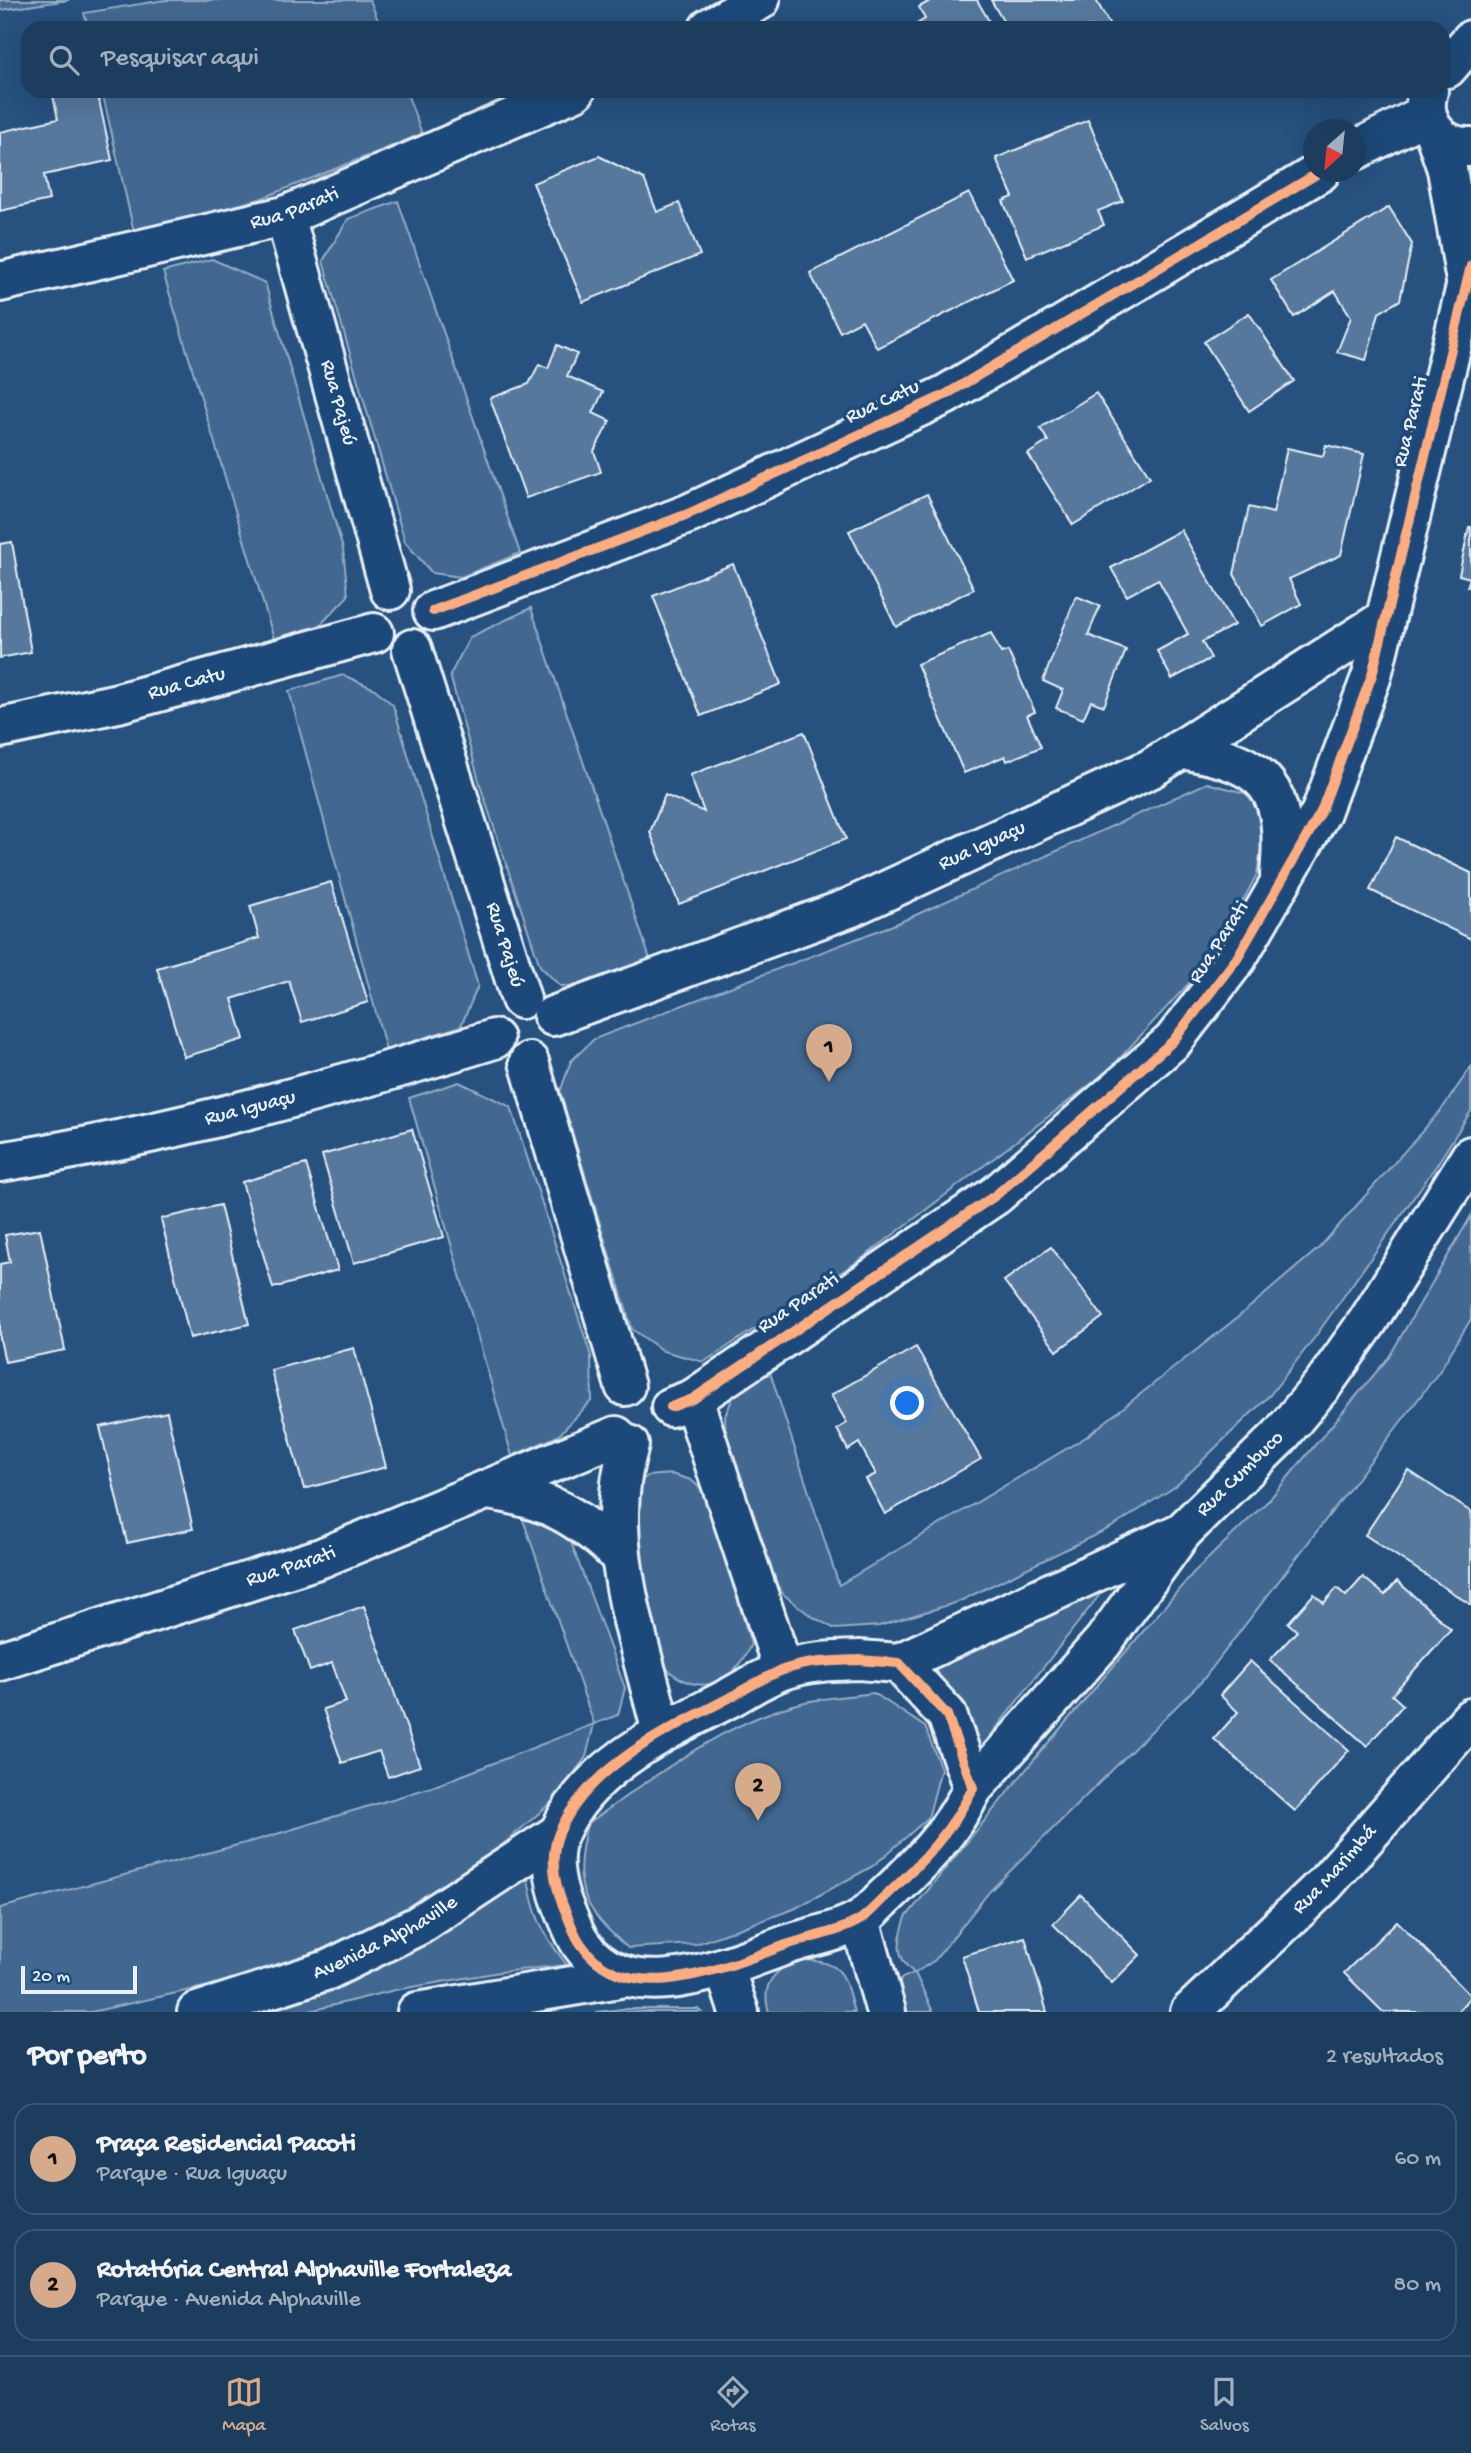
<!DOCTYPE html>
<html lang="pt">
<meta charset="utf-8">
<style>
:root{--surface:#1d3d5f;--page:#2a4868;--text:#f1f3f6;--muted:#a0aebd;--line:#3b5674;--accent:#d6ab8b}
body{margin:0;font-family:"Gochi Hand",sans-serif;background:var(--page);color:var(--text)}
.compass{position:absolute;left:1303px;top:119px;width:63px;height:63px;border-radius:50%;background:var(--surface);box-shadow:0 7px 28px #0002;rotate:207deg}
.scale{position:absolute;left:21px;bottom:18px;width:116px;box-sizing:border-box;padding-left:7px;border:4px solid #e8f1f8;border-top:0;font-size:19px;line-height:24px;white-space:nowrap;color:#e8f1f8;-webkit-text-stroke:5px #1f4a7a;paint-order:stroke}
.you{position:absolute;left:908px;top:1404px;width:24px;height:24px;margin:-18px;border:5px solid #fff;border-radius:50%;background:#1a73e8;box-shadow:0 0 0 10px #1a73e833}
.badge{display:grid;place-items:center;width:46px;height:46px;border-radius:50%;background:var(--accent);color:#111;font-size:23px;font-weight:700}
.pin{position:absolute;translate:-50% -58px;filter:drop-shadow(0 2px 4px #0008)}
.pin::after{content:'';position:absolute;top:37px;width:24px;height:21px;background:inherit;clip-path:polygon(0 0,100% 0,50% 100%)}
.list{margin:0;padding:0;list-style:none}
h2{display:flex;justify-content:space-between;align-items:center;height:91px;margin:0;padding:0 28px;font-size:30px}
h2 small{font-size:23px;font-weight:400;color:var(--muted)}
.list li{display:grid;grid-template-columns:46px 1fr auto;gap:21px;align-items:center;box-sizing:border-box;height:112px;margin:0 14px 14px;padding:0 14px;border:2px solid var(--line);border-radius:21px}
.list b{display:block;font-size:26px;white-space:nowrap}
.list p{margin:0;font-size:23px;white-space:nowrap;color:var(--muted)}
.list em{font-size:23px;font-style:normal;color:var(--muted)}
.icon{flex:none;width:38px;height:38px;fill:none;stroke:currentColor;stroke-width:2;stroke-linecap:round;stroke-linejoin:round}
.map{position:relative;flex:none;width:1471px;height:2012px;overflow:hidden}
.search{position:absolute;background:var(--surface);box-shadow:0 7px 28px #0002;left:21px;right:21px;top:21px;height:77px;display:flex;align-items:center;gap:18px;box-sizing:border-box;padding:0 24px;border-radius:21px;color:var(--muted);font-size:26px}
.sheet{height:343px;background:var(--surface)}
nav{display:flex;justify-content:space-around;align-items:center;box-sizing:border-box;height:98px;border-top:2px solid var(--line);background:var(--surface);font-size:19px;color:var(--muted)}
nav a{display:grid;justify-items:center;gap:4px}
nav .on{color:var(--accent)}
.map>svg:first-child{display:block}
</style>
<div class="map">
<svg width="1471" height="2012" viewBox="0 0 1471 2012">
<rect width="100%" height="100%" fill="#27517f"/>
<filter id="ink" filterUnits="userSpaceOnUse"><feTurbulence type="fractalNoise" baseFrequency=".0143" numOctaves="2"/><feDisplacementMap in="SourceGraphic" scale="14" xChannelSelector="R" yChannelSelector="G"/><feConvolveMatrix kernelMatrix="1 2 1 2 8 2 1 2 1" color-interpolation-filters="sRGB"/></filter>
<g filter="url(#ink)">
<g fill="#436891" stroke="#96acc4" stroke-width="2">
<polygon points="0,0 69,0 0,10"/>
<polygon points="165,0 370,0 381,28 88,28 84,13"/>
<polygon points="102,91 406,91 422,134 260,199 134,232"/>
<polygon points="398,201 520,553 461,577 432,573 405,542 323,261 348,219"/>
<polygon points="212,259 265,283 343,549 348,596 320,625 274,639 163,272"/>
<polygon points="531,608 650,959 585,986 560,986 540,966 481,788 450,675 470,637"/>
<polygon points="343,675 375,689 393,705 478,986 461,1026 386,1050 289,691"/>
<polygon points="1207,783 1249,794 1265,825 1257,874 1236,914 1192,980 1107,1072 860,1260 704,1362 663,1351 632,1329 560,1092 571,1061 594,1039 898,923"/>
<polygon points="1471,1067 1471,1111 1436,1166 1315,1337 1270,1395 1176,1486 1114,1526 958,1602 879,1626 835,1629 811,1616 783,1594 754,1550 726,1448 725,1416 734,1395 770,1372 839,1585 1086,1437 1238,1317 1319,1248 1442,1109"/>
<polygon points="459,1082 511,1107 591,1356 592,1400 558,1436 512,1456 409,1098"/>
<path d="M 1471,1216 L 1471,1319 L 1439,1372 L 1202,1681 L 990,1891 L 935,1960 L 915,1973 L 933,2012 L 899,2012 L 894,1992 L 902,1978 L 914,1973 C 894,1957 898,1940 906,1917 L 1042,1750 L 1193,1573 L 1269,1500 L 1389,1357 Z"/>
<path d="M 671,1474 L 691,1480 L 706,1493 L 751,1644 C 730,1689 696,1699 659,1662 L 628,1493 L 647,1476 Z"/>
<polygon points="520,1511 565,1526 625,1688 618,1715 594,1724 586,1757 554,1800 500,1847 432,1897 316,1952 240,1979 91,2012 0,2012 0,1908 260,1839 432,1787 594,1724"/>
<polygon points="1108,1584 980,1749 964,1702 930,1668 1007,1637"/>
<path d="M 874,1693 L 925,1727 L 941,1769 L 928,1818 L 873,1866 L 794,1909 L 696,1944 L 628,1948 C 581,1907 572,1886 587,1824 C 654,1777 724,1721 805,1702 C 827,1697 852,1696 874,1693 Z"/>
<path d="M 527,1871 C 532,1912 541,1932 567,1965 L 500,1972 L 395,1990 L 306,2012 L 244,2012 Z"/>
<path d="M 800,1959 C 845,1963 843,1972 854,2012 L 769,2012 C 760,1984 775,1969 800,1959 Z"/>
<polygon points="622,2009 698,2009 702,2012 596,2012"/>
</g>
<g fill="#57789d" stroke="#e8f1f8" stroke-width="2">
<polygon points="932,0 977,0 993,28 910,28 925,19 919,7"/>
<polygon points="991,0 1096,0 1111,27 1007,28"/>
<polygon points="52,91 97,91 112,160 44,175 49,200 0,211 0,132 58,119"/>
<polygon points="1088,120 1123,201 1098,211 1104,225 1027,257 1003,201 1013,197 996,158"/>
<polygon points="599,156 644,179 657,212 679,203 700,255 583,302 533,183"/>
<polygon points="969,193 1013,280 877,348 862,320 840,332 810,273"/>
<polygon points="1389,207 1412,244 1400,300 1379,313 1366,360 1337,352 1351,317 1335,291 1294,317 1271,280"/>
<polygon points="1249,313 1294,381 1249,411 1204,342"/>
<polygon points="557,345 577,354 567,376 603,392 593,413 610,421 594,451 601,472 526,498 490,398 529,384 539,364 548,368"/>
<polygon points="1096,393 1150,477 1073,525 1028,454 1048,441 1040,428"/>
<polygon points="1326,445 1364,454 1341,555 1289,579 1301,604 1262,626 1234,574 1249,507 1273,513 1287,448 1323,456"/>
<polygon points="927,494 974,589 896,627 849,531"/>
<polygon points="1469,527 1471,527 1471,587 1467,587 1470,578 1459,575"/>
<polygon points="1181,530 1234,625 1202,642 1211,658 1172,679 1157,651 1188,634 1158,579 1127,596 1111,568"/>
<polygon points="12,542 31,652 0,658 0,544"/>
<polygon points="733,564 781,684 701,716 653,596"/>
<polygon points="1076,596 1100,606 1088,635 1126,650 1104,706 1091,701 1083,719 1056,708 1063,690 1043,681"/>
<polygon points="991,633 1001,653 1008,651 1035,712 1027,715 1041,747 1007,761 1005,756 964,773 917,664"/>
<polygon points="804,732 846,839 679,904 650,832 665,795 704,812 690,775"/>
<polygon points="1396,837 1471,873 1471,939 1370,890"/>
<polygon points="331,882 368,1002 302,1022 289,981 232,999 244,1039 184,1057 157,968 259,938 250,906"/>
<polygon points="412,1129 444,1237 354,1263 322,1155"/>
<polygon points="306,1164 338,1270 273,1288 242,1182"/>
<polygon points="220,1205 249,1324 190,1338 161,1219"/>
<polygon points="40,1229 65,1350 5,1362 0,1339 0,1264 10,1262 5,1235"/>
<polygon points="1051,1247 1103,1317 1057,1351 1004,1281"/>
<polygon points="916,1347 981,1459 885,1514 866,1479 876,1474 859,1443 848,1450 837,1429 847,1423 831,1395"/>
<polygon points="354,1348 386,1467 304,1489 271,1370"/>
<polygon points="167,1412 193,1529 127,1543 100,1427"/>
<polygon points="1408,1470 1471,1512 1471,1605 1365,1535"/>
<polygon points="1363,1577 1385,1595 1397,1581 1451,1629 1392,1695 1403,1705 1367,1746 1270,1660 1297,1631 1288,1623 1314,1594 1324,1603 1337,1588 1346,1596"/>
<polygon points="364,1606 420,1766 388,1777 379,1751 342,1763 323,1709 346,1702 332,1663 310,1671 295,1630"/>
<polygon points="1250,1661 1349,1750 1295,1811 1214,1739 1238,1712 1220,1695"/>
<polygon points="1081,1895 1140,1955 1112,1983 1053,1924"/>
<polygon points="1397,1921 1471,1996 1457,2012 1383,2012 1344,1973"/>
<polygon points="1025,1937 1047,2012 979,2012 962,1956"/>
</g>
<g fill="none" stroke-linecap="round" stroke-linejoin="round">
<defs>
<g id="street">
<polyline points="709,28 760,0"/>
<polyline points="1447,68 1471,40"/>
<path d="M 1428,91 C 1419,120 1440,149 1471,147"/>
<polyline points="1435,134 1447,169 1466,281"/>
<polyline points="1356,150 1426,114"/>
<path id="s1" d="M 285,216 L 390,590"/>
<path id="s2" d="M 0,282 L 285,216 L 575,91"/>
<polyline points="433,611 688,514 945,395 1320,172"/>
<path id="s3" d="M 412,649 L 521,999"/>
<path id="s4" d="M 0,728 L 118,703 L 374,633"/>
<path d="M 1181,749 C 1269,763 1288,788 1280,875"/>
<path id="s5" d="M 553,1016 L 849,908 L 1150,769 L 1384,620"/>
<polyline points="529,1062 625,1386"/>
<path id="s6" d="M 0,1162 C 168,1135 332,1089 494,1039"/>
<polyline points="693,1399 783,1669"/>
<polyline points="671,1407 693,1399 996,1195 1173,1041 1237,958 1321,812 1372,675 1471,266"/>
<path d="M 629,1445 C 600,1540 640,1640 662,1733"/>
<path d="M 487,1490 C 546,1498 578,1515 621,1557"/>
<path d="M 859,1660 L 899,1663 L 947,1715 L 973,1788 C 952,1831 923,1861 888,1894 C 879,1902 871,1912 861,1919 C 841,1932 809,1937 786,1945 C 727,1966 627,2012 581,1944 C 575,1936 571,1924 567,1915 C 556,1891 548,1859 559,1833 C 588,1765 668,1730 729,1698 C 747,1688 767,1675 786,1669 C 810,1661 834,1661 859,1660 Z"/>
<path id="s7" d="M 0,1661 L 321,1558 L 616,1436"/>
<path id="s8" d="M 899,1663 L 1182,1532 L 1280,1436 L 1324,1383 L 1368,1321 L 1471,1156"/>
<polyline points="973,1788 1103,1642 1182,1532"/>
<polyline points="860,1920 886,2012"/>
<polyline points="724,1967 739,2012"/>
<path id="s9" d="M 197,2012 L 328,1970 L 419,1925 L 559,1833"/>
<polyline points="417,2012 626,1977"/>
<path id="s10" d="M 1190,2012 L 1325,1884 L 1471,1718"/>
</g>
</defs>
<use href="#street" stroke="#e8f1f8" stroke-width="44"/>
<use href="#street" stroke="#1f4a7a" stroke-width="38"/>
<defs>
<g id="cycleway">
<polyline points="433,611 688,514 945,395 1320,172"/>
<polyline points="671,1407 693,1399 996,1195 1173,1041 1237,958 1321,812 1372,675 1471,266"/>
<path d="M 859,1660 L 899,1663 L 947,1715 L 973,1788 C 952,1831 923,1861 888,1894 C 879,1902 871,1912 861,1919 C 841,1932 809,1937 786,1945 C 727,1966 627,2012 581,1944 C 575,1936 571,1924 567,1915 C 556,1891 548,1859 559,1833 C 588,1765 668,1730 729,1698 C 747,1688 767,1675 786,1669 C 810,1661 834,1661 859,1660 Z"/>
</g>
</defs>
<use href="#cycleway" stroke="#1f4a7a" stroke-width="15"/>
<use href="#cycleway" stroke="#ffac80" stroke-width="10"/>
</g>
</g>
<g text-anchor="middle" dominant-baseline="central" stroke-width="7" stroke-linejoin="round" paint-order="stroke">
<g font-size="21" fill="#e8f1f8" stroke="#1f4a7a">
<text stroke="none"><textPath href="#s2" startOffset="304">Rua Parati</textPath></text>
<text stroke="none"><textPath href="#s1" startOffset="194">Rua Pajeú</textPath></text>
<text transform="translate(883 403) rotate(-25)">Rua Catu</text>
<text transform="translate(1412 422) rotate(-76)">Rua Parati</text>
<text stroke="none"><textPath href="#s4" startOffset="192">Rua Catu</textPath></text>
<text stroke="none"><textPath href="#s5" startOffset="462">Rua Iguaçu</textPath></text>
<text transform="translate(1220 943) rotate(-57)">Rua Parati</text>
<text stroke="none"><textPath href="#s3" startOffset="310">Rua Pajeú</textPath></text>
<text stroke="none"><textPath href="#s6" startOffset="256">Rua Iguaçu</textPath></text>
<text transform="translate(799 1304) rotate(-34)">Rua Parati</text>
<text stroke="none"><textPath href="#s8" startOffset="394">Rua Cumbuco</textPath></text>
<text stroke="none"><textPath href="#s7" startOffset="306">Rua Parati</textPath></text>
<text stroke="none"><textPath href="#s10" startOffset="203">Rua Marimbá</textPath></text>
<text stroke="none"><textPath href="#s9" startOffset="203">Avenida Alphaville</textPath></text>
</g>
</g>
</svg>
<svg class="compass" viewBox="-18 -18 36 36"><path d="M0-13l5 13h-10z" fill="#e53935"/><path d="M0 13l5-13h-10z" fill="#a0aebd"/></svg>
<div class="scale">20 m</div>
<div class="you"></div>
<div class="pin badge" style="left:829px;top:1082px">1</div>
<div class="pin badge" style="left:758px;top:1821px">2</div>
<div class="search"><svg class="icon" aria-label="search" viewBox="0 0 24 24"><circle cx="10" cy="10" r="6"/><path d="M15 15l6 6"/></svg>Pesquisar aqui</div>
</div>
<section class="sheet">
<h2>Por perto<small>2 resultados</small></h2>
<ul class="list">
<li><span class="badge">1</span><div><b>Praça Residencial Pacoti</b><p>Parque · Rua Iguaçu</p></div><em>60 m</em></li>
<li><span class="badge">2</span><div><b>Rotatória Central Alphaville Fortaleza</b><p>Parque · Avenida Alphaville</p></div><em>80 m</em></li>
</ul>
</section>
<nav>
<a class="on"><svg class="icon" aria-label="map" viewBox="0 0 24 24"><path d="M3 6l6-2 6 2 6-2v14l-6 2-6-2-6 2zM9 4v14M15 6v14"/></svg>Mapa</a>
<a><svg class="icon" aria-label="directions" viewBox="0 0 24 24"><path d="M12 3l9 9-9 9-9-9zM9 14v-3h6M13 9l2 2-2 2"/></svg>Rotas</a>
<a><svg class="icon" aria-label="saved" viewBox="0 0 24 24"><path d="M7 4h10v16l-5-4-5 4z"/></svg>Salvos</a>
</nav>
